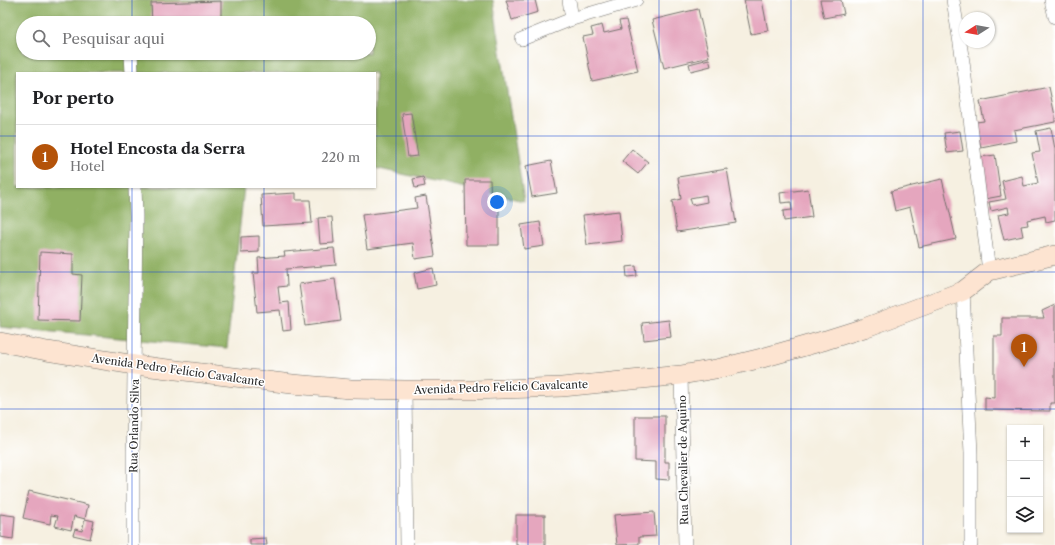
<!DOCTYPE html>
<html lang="pt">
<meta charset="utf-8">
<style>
:root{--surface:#fff;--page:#f6f6f6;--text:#202124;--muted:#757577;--line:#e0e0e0;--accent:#b45309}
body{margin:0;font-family:"Libre Caslon Text",serif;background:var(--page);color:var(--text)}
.controls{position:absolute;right:12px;bottom:12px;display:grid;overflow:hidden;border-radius:0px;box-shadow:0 1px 3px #0004}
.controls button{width:36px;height:36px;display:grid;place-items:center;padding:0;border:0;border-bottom:1px solid var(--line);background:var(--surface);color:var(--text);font:20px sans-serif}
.compass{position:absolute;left:959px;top:12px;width:36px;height:36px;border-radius:50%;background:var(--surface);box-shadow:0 1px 3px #0004;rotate:259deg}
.you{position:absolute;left:497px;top:202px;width:14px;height:14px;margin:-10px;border:3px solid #fff;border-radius:50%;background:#1a73e8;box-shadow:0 0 0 6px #1a73e833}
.badge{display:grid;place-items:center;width:26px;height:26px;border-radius:50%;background:var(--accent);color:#fff;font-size:13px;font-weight:700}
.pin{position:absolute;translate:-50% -33px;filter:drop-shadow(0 1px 2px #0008)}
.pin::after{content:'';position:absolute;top:21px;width:14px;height:12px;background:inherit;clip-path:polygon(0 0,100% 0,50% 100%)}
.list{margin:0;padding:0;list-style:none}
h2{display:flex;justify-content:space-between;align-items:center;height:52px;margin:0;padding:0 16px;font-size:17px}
h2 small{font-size:13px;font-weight:400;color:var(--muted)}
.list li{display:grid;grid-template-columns:26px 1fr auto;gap:12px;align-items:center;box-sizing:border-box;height:64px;padding:0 16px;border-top:1px solid var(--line)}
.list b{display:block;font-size:15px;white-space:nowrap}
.list p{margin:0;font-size:13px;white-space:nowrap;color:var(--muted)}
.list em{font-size:13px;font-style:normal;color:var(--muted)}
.icon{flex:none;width:22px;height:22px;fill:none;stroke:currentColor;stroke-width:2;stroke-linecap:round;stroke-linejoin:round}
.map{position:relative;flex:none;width:1055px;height:545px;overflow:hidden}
.search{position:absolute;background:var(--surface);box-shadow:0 1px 3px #0004;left:16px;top:16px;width:360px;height:44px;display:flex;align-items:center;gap:10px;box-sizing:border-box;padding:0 14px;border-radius:22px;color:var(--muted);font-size:15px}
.panel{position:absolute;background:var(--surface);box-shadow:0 1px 3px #0004;left:16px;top:72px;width:360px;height:116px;border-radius:0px}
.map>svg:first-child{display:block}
</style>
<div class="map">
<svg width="1055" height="545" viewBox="0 0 1055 545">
<rect width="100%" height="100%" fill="#fff"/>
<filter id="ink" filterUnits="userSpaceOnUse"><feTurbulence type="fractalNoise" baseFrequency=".025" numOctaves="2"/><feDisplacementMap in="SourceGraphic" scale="8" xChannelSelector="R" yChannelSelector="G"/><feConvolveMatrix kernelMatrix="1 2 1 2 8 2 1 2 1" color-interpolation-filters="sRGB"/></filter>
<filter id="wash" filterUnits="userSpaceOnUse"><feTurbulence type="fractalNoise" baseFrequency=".012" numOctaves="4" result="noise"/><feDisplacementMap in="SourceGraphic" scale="16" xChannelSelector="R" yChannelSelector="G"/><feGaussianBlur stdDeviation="0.9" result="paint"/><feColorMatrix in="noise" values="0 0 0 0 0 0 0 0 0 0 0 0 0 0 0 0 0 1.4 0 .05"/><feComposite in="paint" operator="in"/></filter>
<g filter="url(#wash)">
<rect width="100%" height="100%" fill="#f6f0e1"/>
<path fill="#90b063" stroke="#5e6e47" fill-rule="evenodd" d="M 0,0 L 493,0 L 524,201 L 375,168 L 375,73 L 17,73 L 17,187 L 244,187 L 227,348 L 0,327 ZM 23,23 L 369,23 L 369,53 L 23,53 Z"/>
<g id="blocks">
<g fill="#e5a6be" fill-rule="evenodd">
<polygon points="506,0 535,0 538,12 512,20"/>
<polygon points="744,0 762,0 768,31 751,34"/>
<polygon points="820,0 841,0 844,14 824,18"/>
<polygon points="221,1 221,23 152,23 151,3"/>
<polygon points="698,9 709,57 664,68 652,20"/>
<polygon points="626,20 638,71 592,81 583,37 593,35 591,28 602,25 604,33 621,29 619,21"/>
<polygon points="709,59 711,66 691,71 689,64"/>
<polygon points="1049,87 1055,116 1055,122 1014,130 1016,141 981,148 976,122 984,121 980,101"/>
<polygon points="411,113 418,156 408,157 402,114"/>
<polygon points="1051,128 1055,149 1055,220 1046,222 1045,216 1027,220 1028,225 1021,226 1023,236 1004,240 998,215 1009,213 1008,207 991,211 989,202 1006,199 1002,181 1022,176 1024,186 1038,183 1032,153 1040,152 1036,131"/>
<polygon points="960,131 963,151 947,153 944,133"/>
<polygon points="632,149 648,162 638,174 622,161"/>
<polygon points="995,155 1001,196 985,199 980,157"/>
<polygon points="551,161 557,193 532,197 526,166"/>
<path d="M 727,169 L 736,223 L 677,232 L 672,201 L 681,199 L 678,177 ZM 706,195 L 707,202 L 692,205 L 690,198 Z"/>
<polygon points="423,177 425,186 415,188 413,179"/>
<polygon points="942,179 956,239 919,247 910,207 895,211 891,191"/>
<polygon points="465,180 490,180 491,199 499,199 499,245 466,245"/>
<polygon points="808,189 812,217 784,221 783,211 792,210 791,202 781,203 780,193"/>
<polygon points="296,193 296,200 310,200 312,223 263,226 261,195"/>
<polygon points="426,196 435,256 415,259 413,243 367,249 362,215 417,208 415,198"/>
<polygon points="619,211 622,241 587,245 583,215"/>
<polygon points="332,217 334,243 320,244 318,218"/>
<polygon points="540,222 544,246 524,249 521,225"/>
<polygon points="259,236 259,252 241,253 241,237"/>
<polygon points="334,248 336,265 286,269 287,286 278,287 280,303 289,302 291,330 283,331 280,310 257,312 253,273 259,273 258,258 285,256 284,252"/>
<polygon points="40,252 73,254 73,274 82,275 80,321 38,320"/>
<polygon points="636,266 637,276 627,277 626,267"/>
<polygon points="433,268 436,285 417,289 414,273"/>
<polygon points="335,279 341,321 305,326 299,284"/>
<polygon points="1055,305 1055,403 1050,403 1050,411 985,410 985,397 994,398 994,336 1002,336 1002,318 1044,318 1042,311"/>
<polygon points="669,320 671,337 644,340 642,323"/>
<polygon points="635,416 665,416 665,462 669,462 669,480 656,479 656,462 635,461"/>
<polygon points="29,491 88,505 85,519 74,516 71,530 55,526 58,516 51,515 50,524 23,518"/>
<polygon points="654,512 656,536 639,537 639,544 617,545 614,515"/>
<polygon points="0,514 15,516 13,539 0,537"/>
<rect x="516" y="515" width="29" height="30"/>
<polygon points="85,519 94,521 90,539 73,535 75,529 82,531"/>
<polygon points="266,538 267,545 250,545 250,539"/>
</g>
</g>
</g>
<g filter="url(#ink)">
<use href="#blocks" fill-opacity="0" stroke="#72706b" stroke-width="1"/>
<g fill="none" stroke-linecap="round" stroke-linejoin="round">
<defs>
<g id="street">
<polyline points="569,0 572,19"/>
<polyline points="953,0 963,62 989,271"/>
<polyline points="1051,0 1055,17"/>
<polyline points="522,39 572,19 636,0"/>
<polyline points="131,53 132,73"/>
<polyline points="963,291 971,453 971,545"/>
<polyline points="681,375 685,545"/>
<polyline points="405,390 407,545"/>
<polyline points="133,545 133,452 136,216 135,187"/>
</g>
<polyline id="secondary" points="0,342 47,351 135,365 292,384 351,389 405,390 474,390 562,387 681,375 721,368 762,358 826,340 864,328 963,291 989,271 1055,255"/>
</defs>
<use href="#street" stroke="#72706b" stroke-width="14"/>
<use href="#secondary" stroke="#72706b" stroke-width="20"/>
<use href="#street" stroke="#fff" stroke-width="13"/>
<use href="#secondary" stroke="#fde4d1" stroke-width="19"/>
</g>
</g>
<path fill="none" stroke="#1d4ed8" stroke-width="1" stroke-opacity="0.55" d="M 132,0 L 132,23M 264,0 L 264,23M 396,0 L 396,545M 528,0 L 528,545M 659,0 L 659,545M 791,0 L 791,545M 923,0 L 923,545M 132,53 L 132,73M 264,53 L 264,73M 0,136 L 17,136M 375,136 L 1055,136M 132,187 L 132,545M 264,187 L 264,545M 0,272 L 1055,272M 0,409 L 1055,409"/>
<g text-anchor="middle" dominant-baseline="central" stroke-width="3" stroke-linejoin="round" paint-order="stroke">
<g font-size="11" fill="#2b2b2b" stroke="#fff">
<text transform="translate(178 370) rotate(8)">Avenida Pedro Felício Cavalcante</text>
<text transform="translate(501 387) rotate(-2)">Avenida Pedro Felício Cavalcante</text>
<text transform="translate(134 426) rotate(-89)">Rua Orlando Silva</text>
<text transform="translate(683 460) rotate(-91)">Rua Chevalier de Aquino</text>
</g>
</g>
</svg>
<div class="controls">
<button>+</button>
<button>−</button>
<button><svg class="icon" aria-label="layers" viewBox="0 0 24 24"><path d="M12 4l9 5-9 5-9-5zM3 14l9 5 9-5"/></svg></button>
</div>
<svg class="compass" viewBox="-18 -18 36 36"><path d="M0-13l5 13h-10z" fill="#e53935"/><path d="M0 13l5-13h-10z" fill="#757577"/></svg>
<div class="you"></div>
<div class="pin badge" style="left:1024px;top:367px">1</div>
<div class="search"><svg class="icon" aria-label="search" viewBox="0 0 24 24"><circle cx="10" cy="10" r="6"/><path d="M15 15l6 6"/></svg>Pesquisar aqui</div>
<section class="panel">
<h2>Por perto<small></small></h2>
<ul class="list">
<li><span class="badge">1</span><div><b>Hotel Encosta da Serra</b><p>Hotel</p></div><em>220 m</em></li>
</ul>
</section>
</div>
